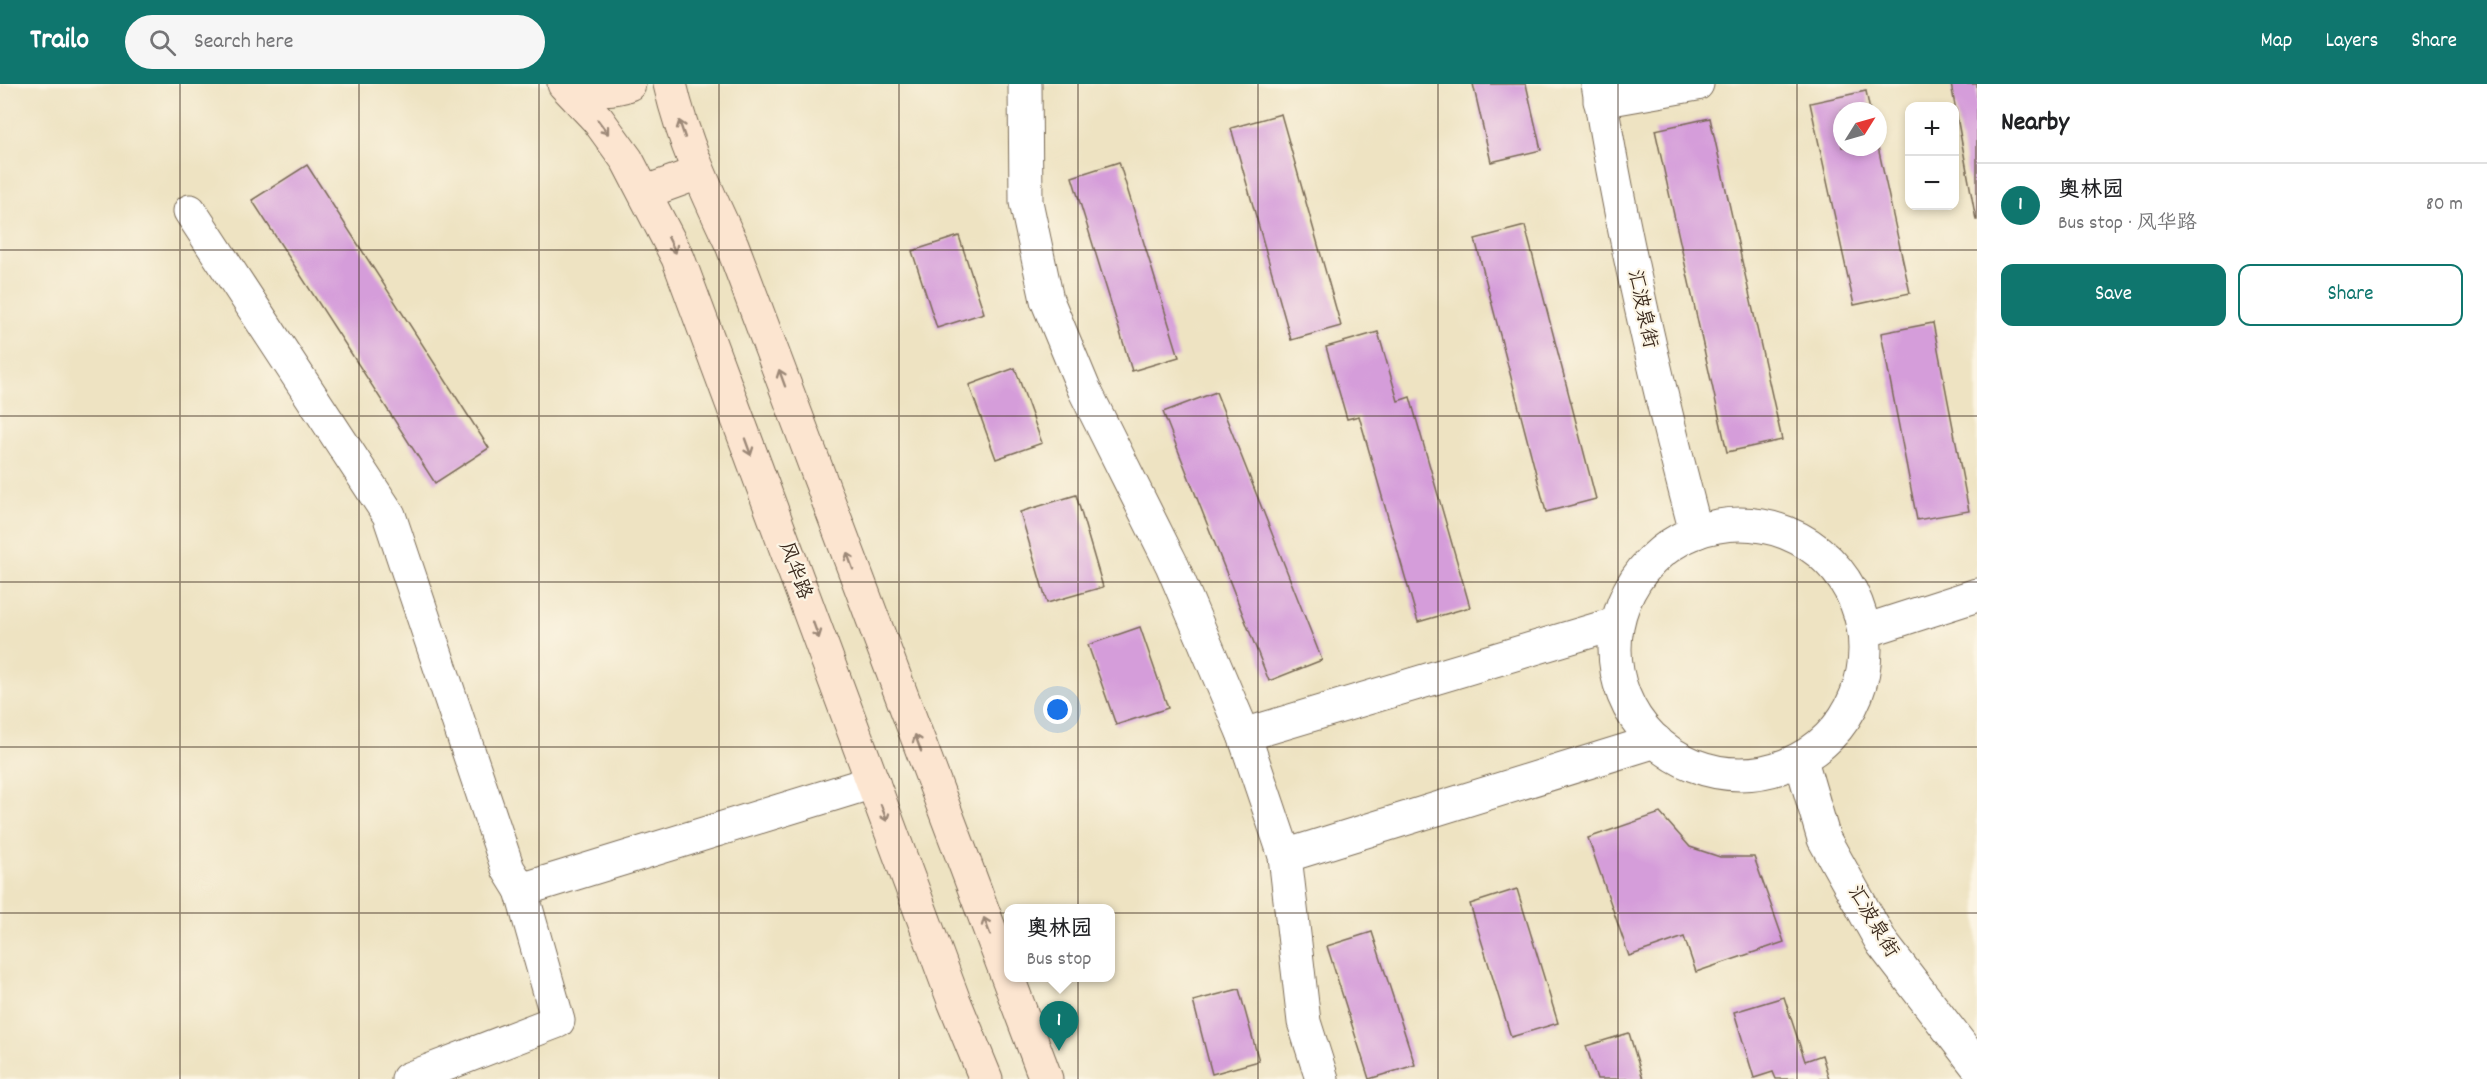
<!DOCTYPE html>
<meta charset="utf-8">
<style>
:root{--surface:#fff;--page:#f6f6f6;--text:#202124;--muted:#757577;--line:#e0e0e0;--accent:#0f766e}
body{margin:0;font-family:Dekko,"LXGW WenKai TC",sans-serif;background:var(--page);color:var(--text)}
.controls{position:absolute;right:18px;top:18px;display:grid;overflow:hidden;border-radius:12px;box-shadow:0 3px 9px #0003}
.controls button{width:54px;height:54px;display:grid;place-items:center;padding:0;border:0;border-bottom:2px solid var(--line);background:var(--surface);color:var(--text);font:30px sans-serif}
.compass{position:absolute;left:1833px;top:18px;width:54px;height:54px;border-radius:50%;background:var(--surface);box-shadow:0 3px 9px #0003;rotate:53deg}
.you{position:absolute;left:1058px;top:626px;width:21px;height:21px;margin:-15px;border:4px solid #fff;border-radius:50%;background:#1a73e8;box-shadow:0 0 0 9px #1a73e833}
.badge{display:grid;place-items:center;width:39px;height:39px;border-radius:50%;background:var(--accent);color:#fff;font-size:20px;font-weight:700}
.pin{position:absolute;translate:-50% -50px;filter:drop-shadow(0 2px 3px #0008)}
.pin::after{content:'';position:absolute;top:32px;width:21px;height:18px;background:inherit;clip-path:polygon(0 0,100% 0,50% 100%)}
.popup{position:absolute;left:1004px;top:820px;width:111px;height:78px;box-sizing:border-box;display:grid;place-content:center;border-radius:12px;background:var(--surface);filter:drop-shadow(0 2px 4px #0005);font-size:20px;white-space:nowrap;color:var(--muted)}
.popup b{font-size:22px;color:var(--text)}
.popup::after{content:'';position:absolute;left:50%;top:100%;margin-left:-12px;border:12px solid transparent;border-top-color:var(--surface)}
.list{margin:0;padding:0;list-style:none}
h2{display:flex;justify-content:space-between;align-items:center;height:78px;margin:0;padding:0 24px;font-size:26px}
h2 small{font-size:20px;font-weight:400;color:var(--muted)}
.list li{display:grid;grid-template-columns:39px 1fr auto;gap:18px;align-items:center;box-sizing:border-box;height:84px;padding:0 24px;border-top:2px solid var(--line)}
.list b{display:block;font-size:22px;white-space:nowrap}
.list p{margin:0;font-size:20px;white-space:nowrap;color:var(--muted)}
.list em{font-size:20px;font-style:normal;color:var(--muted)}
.actions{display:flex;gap:12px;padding:18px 24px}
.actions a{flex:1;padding:14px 0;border:2px solid var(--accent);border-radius:12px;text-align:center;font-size:21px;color:var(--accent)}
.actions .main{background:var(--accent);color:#fff}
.icon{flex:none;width:33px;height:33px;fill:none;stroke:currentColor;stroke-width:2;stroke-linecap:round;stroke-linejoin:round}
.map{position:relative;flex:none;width:1977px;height:995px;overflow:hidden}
header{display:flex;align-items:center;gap:36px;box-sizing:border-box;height:84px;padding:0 30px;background:var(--accent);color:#fff}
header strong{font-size:28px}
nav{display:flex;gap:33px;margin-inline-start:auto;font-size:21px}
.search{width:420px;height:54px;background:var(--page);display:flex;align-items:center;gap:15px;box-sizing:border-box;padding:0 21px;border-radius:33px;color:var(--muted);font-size:22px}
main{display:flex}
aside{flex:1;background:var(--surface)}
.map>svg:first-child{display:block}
</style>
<header>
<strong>Trailo</strong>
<div class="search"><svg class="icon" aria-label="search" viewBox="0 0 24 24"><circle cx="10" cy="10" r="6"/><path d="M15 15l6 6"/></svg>Search here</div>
<nav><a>Map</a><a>Layers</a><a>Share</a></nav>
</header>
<main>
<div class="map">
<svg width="1977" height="995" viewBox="0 0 1977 995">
<rect width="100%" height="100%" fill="#fcf5e5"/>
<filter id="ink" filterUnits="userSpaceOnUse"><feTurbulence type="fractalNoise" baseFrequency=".0167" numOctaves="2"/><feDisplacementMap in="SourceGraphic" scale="12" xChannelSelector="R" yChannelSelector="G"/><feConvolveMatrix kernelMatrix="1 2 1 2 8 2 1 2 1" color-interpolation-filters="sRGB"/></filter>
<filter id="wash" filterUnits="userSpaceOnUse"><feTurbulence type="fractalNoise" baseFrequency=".008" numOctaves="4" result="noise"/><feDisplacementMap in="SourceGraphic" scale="24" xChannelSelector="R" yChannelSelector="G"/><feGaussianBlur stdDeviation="1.35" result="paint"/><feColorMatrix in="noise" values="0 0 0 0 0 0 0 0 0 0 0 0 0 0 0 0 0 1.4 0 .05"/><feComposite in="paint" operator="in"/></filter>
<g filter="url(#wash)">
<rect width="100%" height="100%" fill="#eee3c2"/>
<g id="blocks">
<g fill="#d59dda">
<polygon points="1473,0 1526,0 1541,66 1491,78"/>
<polygon points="1951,0 1977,0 1977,136 1976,136"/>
<polygon points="1866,7 1870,27 1842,27 1842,63 1878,63 1910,209 1854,221 1810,19"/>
<polygon points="1281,30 1341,242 1291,256 1231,44"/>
<polygon points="1710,34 1782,356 1727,368 1655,46"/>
<polygon points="1119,78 1179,273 1132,287 1072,93"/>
<polygon points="307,81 489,364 435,399 252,116"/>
<polygon points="1525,142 1596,415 1546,428 1475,155"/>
<polygon points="959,152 984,229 937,244 912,167"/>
<polygon points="1933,239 1969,427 1917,436 1881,249"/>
<polygon points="1378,248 1398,317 1410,313 1470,523 1418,538 1359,332 1347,335 1326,263"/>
<polygon points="1015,284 1042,359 996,375 969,301"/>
<polygon points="1216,308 1322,576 1269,597 1163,328"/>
<polygon points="1076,411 1103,503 1047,519 1020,428"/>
<polygon points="1140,543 1168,624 1116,641 1088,561"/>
<polygon points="1660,729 1690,763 1720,773 1754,773 1784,858 1696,888 1684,853 1629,872 1588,754"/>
<polygon points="1517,805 1558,939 1511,953 1470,820"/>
<polygon points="1372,848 1415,981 1369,995 1327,862"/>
<polygon points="1239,905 1259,977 1212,990 1193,917"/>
<polygon points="1784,913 1805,977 1822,971 1829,995 1776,995 1773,988 1754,994 1734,928"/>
<polygon points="1629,949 1643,995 1597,995 1586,962"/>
</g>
</g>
</g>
<g filter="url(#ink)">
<use href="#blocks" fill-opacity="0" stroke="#7a6b57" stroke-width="1.5"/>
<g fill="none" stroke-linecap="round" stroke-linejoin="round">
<defs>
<g id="street">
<polyline points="1025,0 1026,118 1047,216 1084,305 1172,481 1244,651 1285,772 1304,938 1322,995"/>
<path d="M 1598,0 C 1622,151 1657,300 1696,448"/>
<polyline points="1600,17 1697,0"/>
<polyline points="190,127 389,431 508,785 521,806"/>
<circle cx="1740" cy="565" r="125"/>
<polyline points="1865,547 1977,511"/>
<polyline points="1244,651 1615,540"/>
<polyline points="1801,676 1824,755 1882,859 1977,982"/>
<polyline points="1285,772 1656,657"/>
<polyline points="408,995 558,937 521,806 873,698"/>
</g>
<g id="secondary">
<polyline points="564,0 598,36 627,76 678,174 954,917 986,995"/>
<path d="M 576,0 C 593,5 613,7 629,0"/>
<path d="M 670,0 C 683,57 707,108 732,161 L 1046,995"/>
<polyline points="646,108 698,89"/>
</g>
</defs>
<use href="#street" stroke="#7a6b57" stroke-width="35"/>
<use href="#secondary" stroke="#7a6b57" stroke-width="35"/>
<use href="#street" stroke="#fff" stroke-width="33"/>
<use href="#secondary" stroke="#fce5d0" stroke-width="33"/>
</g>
<defs><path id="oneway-shaft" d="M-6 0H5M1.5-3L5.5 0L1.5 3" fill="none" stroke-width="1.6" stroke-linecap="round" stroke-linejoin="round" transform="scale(1.5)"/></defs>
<g stroke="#9c8877">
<use href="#oneway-shaft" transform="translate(603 43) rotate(53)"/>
<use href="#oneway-shaft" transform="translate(682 45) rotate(-109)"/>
<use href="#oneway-shaft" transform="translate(672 161) rotate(64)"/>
<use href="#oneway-shaft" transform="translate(782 294) rotate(-110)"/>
<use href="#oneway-shaft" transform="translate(748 363) rotate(70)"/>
<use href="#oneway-shaft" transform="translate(850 477) rotate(-110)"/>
<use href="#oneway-shaft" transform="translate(816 546) rotate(70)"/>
<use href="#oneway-shaft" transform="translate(918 659) rotate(-110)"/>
<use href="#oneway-shaft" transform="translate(884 729) rotate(70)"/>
<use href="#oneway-shaft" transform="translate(987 842) rotate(-111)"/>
</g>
</g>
<path fill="none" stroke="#3b2a1e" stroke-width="1.5" stroke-opacity="0.55" d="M 180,0 L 180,995M 359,0 L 359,995M 539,0 L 539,995M 719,0 L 719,995M 899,0 L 899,995M 1078,0 L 1078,995M 1258,0 L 1258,995M 1438,0 L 1438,995M 1618,0 L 1618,995M 1797,0 L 1797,995M 0,166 L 1977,166M 0,332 L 1977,332M 0,498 L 1977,498M 0,663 L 1977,663M 0,829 L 1977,829"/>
<g text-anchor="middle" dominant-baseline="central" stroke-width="4.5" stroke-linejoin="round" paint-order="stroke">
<g font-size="20" fill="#3b2a1e" stroke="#fcf5e5">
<text transform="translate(1641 225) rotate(78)">汇波泉街</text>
<text transform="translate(794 487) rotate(70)">风华路</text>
<text transform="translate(1872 838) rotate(59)">汇波泉街</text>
</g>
</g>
</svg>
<div class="controls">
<button>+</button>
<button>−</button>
</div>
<svg class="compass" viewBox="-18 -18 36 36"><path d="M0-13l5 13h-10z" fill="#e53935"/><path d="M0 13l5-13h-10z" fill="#757577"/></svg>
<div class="you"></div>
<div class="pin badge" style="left:1059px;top:967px">1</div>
<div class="popup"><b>奥林园</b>Bus stop</div>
</div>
<aside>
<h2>Nearby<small></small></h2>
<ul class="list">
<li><span class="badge">1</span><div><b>奥林园</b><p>Bus stop · 风华路</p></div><em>80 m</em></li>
</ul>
<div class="actions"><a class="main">Save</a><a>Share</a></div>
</aside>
</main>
